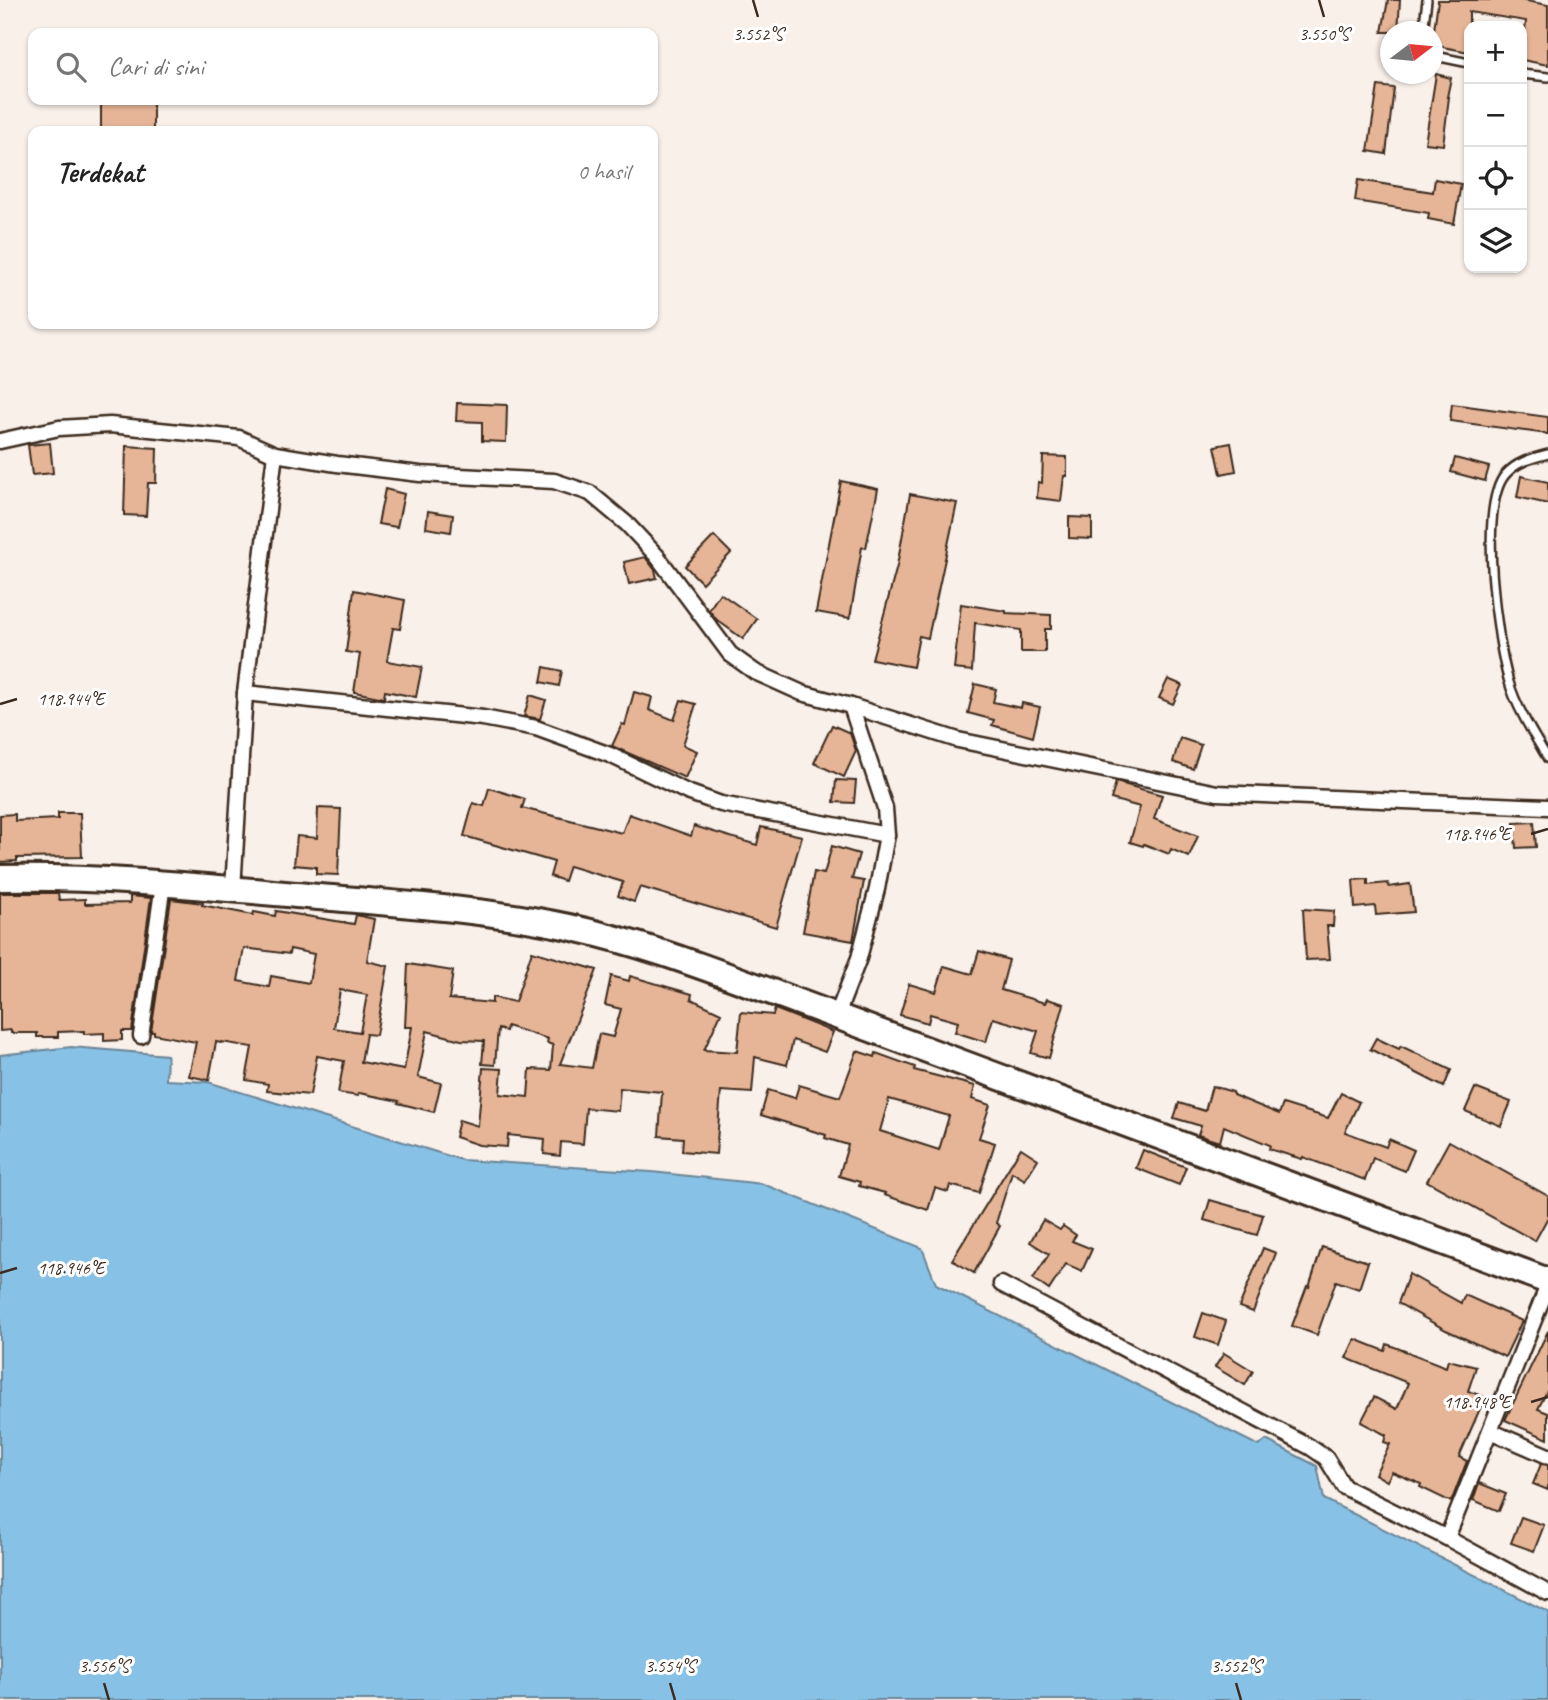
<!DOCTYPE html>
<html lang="id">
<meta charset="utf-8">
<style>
:root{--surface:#fff;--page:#f2f2f2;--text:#222;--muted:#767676;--line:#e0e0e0}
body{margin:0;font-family:Caveat,sans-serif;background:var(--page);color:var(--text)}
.controls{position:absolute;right:21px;top:21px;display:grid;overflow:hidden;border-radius:14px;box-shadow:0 2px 5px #0004}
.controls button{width:63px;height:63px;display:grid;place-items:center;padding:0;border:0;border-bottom:2px solid var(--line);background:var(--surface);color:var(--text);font:35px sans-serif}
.compass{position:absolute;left:1380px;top:21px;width:63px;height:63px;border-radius:50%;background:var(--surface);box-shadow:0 2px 5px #0004;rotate:74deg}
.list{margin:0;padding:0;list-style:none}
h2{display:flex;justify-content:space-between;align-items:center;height:91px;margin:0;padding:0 28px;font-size:30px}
h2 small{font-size:23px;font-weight:400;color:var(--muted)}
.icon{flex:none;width:38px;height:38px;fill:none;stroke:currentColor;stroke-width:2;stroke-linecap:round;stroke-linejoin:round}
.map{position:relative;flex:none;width:1548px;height:1700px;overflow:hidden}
.search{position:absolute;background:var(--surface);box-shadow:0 2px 5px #0004;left:28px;top:28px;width:630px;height:77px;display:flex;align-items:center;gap:18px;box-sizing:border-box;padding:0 24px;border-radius:14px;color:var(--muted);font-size:26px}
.panel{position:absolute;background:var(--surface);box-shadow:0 2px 5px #0004;left:28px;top:126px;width:630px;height:203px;border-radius:14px}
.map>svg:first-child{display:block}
</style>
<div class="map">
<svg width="1548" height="1700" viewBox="0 0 1548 1700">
<rect width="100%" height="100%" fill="#faf0ea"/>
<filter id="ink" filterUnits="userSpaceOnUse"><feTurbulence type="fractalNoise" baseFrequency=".0143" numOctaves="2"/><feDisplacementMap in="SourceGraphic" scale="14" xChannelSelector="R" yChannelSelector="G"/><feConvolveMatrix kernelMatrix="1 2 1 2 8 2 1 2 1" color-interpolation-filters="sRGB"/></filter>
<g filter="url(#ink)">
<polygon fill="#88c1e6" stroke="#698596" stroke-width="2" points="71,1047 167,1055 166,1080 208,1082 462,1160 652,1172 763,1184 922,1248 936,1284 1259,1446 1266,1440 1317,1466 1324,1499 1548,1612 1548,1700 0,1700 0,1055"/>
<g fill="#e6b597" stroke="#3b2a1e" stroke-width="2" fill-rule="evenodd">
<polygon points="1388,0 1400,0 1398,32 1382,32"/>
<polygon points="1438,0 1521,0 1548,5 1548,65 1522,60 1526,21 1469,12 1469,52 1432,45"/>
<polygon points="1436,74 1451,78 1447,97 1449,97 1443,145 1425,143"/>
<polygon points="1378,86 1394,88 1386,154 1368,151"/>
<rect x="101" y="100" width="52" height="31"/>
<polygon points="1435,179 1461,184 1454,224 1428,219 1429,213 1355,201 1358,180 1433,192"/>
<polygon points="457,403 507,405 506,442 482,441 482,422 456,421"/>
<polygon points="1452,404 1548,417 1548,434 1450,421"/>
<polygon points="50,443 53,473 32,475 28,445"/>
<polygon points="1231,443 1236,471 1221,474 1215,446"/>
<polygon points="126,446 157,448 156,483 148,483 146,516 124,515"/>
<polygon points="1043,456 1067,457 1067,476 1064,476 1061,501 1037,498 1038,482 1042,483"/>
<polygon points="1455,458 1489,467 1485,481 1451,472"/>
<polygon points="1521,476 1548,482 1548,504 1517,497"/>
<polygon points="841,481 878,489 866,548 862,547 850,618 816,612"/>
<polygon points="385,489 404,494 397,527 378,524"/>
<polygon points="910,494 957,503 928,638 919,636 913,667 872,659 897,566"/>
<polygon points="428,511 453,515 451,532 426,528"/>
<polygon points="1069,517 1092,518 1092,539 1069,538"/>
<polygon points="714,536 731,553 702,583 685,566"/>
<polygon points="645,557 655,570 657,578 629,584 624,562"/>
<polygon points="354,590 405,600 400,629 393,628 387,661 422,667 416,697 385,691 384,698 354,692 360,654 346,652"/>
<polygon points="720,593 757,619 743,639 717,620 709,610"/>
<polygon points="961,604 1006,611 1006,613 1051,615 1051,629 1045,629 1045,652 1021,652 1021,630 975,623 972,671 954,669"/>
<polygon points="544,667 562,671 559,686 541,682"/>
<polygon points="1168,679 1182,685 1173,704 1159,698"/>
<polygon points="975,684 996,689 993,702 1021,708 1022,703 1040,707 1033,737 992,725 994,720 968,713"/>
<polygon points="634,692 652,697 649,710 674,720 681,700 696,704 683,745 697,751 685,778 612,746 622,724 625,725"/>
<polygon points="530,695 546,700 540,719 524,716"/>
<polygon points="832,725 850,733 856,751 844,777 814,763"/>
<polygon points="1180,738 1201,745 1193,769 1173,762"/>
<polygon points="836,780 856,781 854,803 834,802"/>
<polygon points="1116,782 1162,795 1154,819 1198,836 1189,857 1171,849 1169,854 1144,844 1143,846 1130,842 1140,807 1111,799"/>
<polygon points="489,788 525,799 522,808 622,833 629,814 691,836 694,826 757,845 761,827 802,836 776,927 640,887 634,902 618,896 623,882 569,866 564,881 550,876 554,862 464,836 473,803 484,806"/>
<polygon points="318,808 341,809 338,875 316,874 316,867 294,865 297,836 317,838"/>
<polygon points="58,813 80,813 82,857 17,858 17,861 0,862 0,815 15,814 15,821 58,819"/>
<polygon points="1534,822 1536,847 1516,848 1514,823"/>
<polygon points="832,846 859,854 852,879 864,881 853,941 803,932 814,872 824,874"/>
<polygon points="1368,879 1368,885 1388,883 1389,887 1410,884 1414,912 1376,915 1375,906 1355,908 1353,880"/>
<polygon points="0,893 58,893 59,900 85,899 85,904 130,903 130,896 151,898 132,1031 122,1031 122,1040 104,1041 104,1033 84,1034 84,1031 58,1032 58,1037 37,1037 37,1033 11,1033 11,1030 0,1031"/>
<path d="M 171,899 L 203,903 L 202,905 L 253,915 L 254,912 L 275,916 L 276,911 L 354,924 L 356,915 L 374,919 L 367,961 L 388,966 L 376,1035 L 366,1034 L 361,1062 L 404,1070 L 412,1027 L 405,1027 L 408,964 L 453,971 L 449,999 L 492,1003 L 492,997 L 515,1002 L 532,951 L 597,970 L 560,1064 L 592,1068 L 599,1034 L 613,1037 L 621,1009 L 605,1005 L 611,976 L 629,981 L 630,976 L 692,994 L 691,999 L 721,1013 L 704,1050 L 737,1052 L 741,1012 L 773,1015 L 775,1009 L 833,1032 L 825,1052 L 793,1040 L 787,1065 L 755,1057 L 752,1093 L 721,1091 L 716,1154 L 682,1151 L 683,1138 L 659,1136 L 662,1092 L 620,1088 L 618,1111 L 586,1108 L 583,1144 L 561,1142 L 560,1156 L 544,1154 L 545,1139 L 508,1135 L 507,1147 L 479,1145 L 455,1137 L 459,1120 L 478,1126 L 483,1068 L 502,1069 L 500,1094 L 528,1097 L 530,1069 L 551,1070 L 553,1045 L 547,1043 L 548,1039 L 507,1026 L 506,1031 L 498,1029 L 495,1065 L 482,1064 L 484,1041 L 461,1040 L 427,1031 L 418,1077 L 441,1083 L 434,1112 L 398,1103 L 399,1101 L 359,1093 L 358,1096 L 338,1093 L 344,1061 L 317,1056 L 310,1095 L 267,1091 L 268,1084 L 246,1080 L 252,1047 L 222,1042 L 221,1043 L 216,1042 L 209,1080 L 189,1076 L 196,1042 L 154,1034 L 154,1032 L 151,1032 ZM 244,948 L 289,954 L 290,949 L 314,954 L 309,983 L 271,976 L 269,987 L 238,981 ZM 340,990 L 367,995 L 360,1032 L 334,1028 Z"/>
<polygon points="1303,909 1334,911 1333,926 1327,926 1330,959 1306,960"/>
<polygon points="979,951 1009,960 1001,990 1045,1003 1047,999 1064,1004 1049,1058 1031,1053 1038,1031 993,1018 986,1042 955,1032 958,1022 930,1014 928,1023 900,1015 909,984 936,992 944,966 972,974"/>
<polygon points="1376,1038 1399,1049 1401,1046 1451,1070 1444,1087 1370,1049"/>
<path d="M 857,1051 L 875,1057 L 876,1053 L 915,1067 L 914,1070 L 975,1086 L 972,1099 L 990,1105 L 979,1138 L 995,1143 L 979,1193 L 950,1185 L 948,1192 L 935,1188 L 928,1210 L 884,1195 L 885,1193 L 859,1186 L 860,1182 L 839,1176 L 848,1145 L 825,1138 L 826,1135 L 761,1115 L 768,1090 L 795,1098 L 799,1085 L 840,1097 ZM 889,1099 L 949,1116 L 939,1150 L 880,1131 Z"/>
<polygon points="1212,1086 1233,1092 1233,1095 1279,1114 1283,1104 1328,1118 1341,1093 1359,1102 1345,1132 1386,1147 1389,1139 1414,1150 1405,1171 1373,1158 1365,1180 1303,1157 1302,1159 1269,1149 1270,1145 1224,1126 1220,1142 1210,1139 1198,1135 1201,1126 1174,1118 1179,1103 1205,1111"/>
<polygon points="1475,1088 1511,1102 1501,1126 1465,1111"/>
<polygon points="1449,1141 1548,1196 1548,1217 1535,1241 1427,1181"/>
<polygon points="1021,1148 1038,1159 1025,1180 1012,1172 996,1223 1000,1226 974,1273 952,1260"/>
<polygon points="1143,1150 1186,1167 1179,1185 1136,1168"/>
<polygon points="1210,1200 1263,1215 1257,1235 1204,1220"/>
<polygon points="1043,1220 1060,1230 1063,1226 1076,1235 1072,1241 1092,1249 1082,1271 1066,1264 1049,1290 1033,1279 1049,1254 1030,1242"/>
<polygon points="1322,1247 1368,1262 1359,1289 1336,1281 1317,1335 1292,1326 1307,1286 1309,1287"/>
<polygon points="1263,1248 1276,1253 1253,1312 1239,1307"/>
<polygon points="1409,1274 1461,1303 1465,1295 1522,1321 1505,1357 1446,1330 1398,1303"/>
<polygon points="1203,1313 1226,1321 1218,1345 1195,1337"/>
<polygon points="1548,1331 1548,1389 1538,1409 1548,1413 1548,1439 1505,1420"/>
<polygon points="1355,1339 1385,1351 1387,1344 1446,1367 1448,1360 1476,1367 1468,1391 1485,1397 1459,1457 1467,1461 1451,1502 1420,1487 1421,1484 1392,1472 1387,1481 1375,1474 1390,1444 1384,1442 1386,1435 1361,1422 1374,1397 1397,1409 1408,1383 1346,1358"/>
<polygon points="1224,1353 1253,1371 1245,1385 1215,1367"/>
<polygon points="1541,1464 1548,1465 1548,1490 1533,1484"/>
<polygon points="1479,1483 1506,1494 1499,1511 1473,1500"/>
<polygon points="1521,1517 1544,1525 1534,1551 1511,1543"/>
</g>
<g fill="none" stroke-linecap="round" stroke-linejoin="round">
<defs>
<g id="service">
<polyline points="1423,32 1427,0"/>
<polyline points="1432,51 1440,57 1469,63"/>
<polyline points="1522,74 1548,77"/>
<path d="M 1548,454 C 1532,458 1516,462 1505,475 C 1478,507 1497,643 1509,682 C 1516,707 1535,737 1548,759"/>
</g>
<g id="minor">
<polyline points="0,441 59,428 110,425 239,438 275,454 337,464 420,474 554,481 590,493 627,524 657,556 730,654 755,672 802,693 851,706 958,740 1217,793 1548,807"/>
<polyline points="245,693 483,718 536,728 610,755 687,792 721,804 887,835"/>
<polyline points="233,889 245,693 275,454"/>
<polyline points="837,1015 859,958 877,889 887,835 885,808 851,706"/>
<polyline points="141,1036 163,884"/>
<polyline points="1001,1284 1310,1447 1326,1458 1344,1487 1447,1538 1548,1593"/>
<polyline points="1490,1431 1548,1456"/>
<polyline points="1447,1538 1548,1285"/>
</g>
<path id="trunk" d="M 0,878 C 99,876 198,886 296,895 C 388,903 479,908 569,927 C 647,944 722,974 796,1001 L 1548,1281"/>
</defs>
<use href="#service" stroke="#3b2a1e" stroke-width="12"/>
<use href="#minor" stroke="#3b2a1e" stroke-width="19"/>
<use href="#trunk" stroke="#3b2a1e" stroke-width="30"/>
<use href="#service" stroke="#fff" stroke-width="7"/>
<use href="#minor" stroke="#fff" stroke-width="14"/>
<use href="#trunk" stroke="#fff" stroke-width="24"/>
</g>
</g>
<path fill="none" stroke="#3b2a1e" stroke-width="2.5" d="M 753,0 L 758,17M 1319,0 L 1324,17M 0,704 L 17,699M 1531,834 L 1548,829M 0,1273 L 17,1268M 1531,1402 L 1548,1397M 104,1683 L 109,1700M 670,1683 L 675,1700M 1236,1683 L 1241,1700"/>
<g font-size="18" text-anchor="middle" fill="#3b2a1e" stroke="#fff" stroke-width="6" stroke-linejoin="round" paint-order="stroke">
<text x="758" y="40">3.552°S</text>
<text x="1324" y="40">3.550°S</text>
<text x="71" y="705">118.944°E</text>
<text x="1477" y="840">118.946°E</text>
<text x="71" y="1274">118.946°E</text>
<text x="1477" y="1408">118.948°E</text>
<text x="104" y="1672">3.556°S</text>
<text x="670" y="1672">3.554°S</text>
<text x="1236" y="1672">3.552°S</text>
</g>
</svg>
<div class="controls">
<button>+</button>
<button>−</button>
<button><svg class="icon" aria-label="locate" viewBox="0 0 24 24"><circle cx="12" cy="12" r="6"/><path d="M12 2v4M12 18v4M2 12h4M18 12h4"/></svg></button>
<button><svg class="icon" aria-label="layers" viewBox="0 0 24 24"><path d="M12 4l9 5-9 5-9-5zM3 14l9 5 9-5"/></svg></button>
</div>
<svg class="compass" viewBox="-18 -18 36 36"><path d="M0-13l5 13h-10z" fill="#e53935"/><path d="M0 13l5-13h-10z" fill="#767676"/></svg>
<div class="search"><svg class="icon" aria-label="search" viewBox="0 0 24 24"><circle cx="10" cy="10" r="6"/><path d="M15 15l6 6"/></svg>Cari di sini</div>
<section class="panel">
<h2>Terdekat<small>0 hasil</small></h2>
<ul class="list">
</ul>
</section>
</div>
